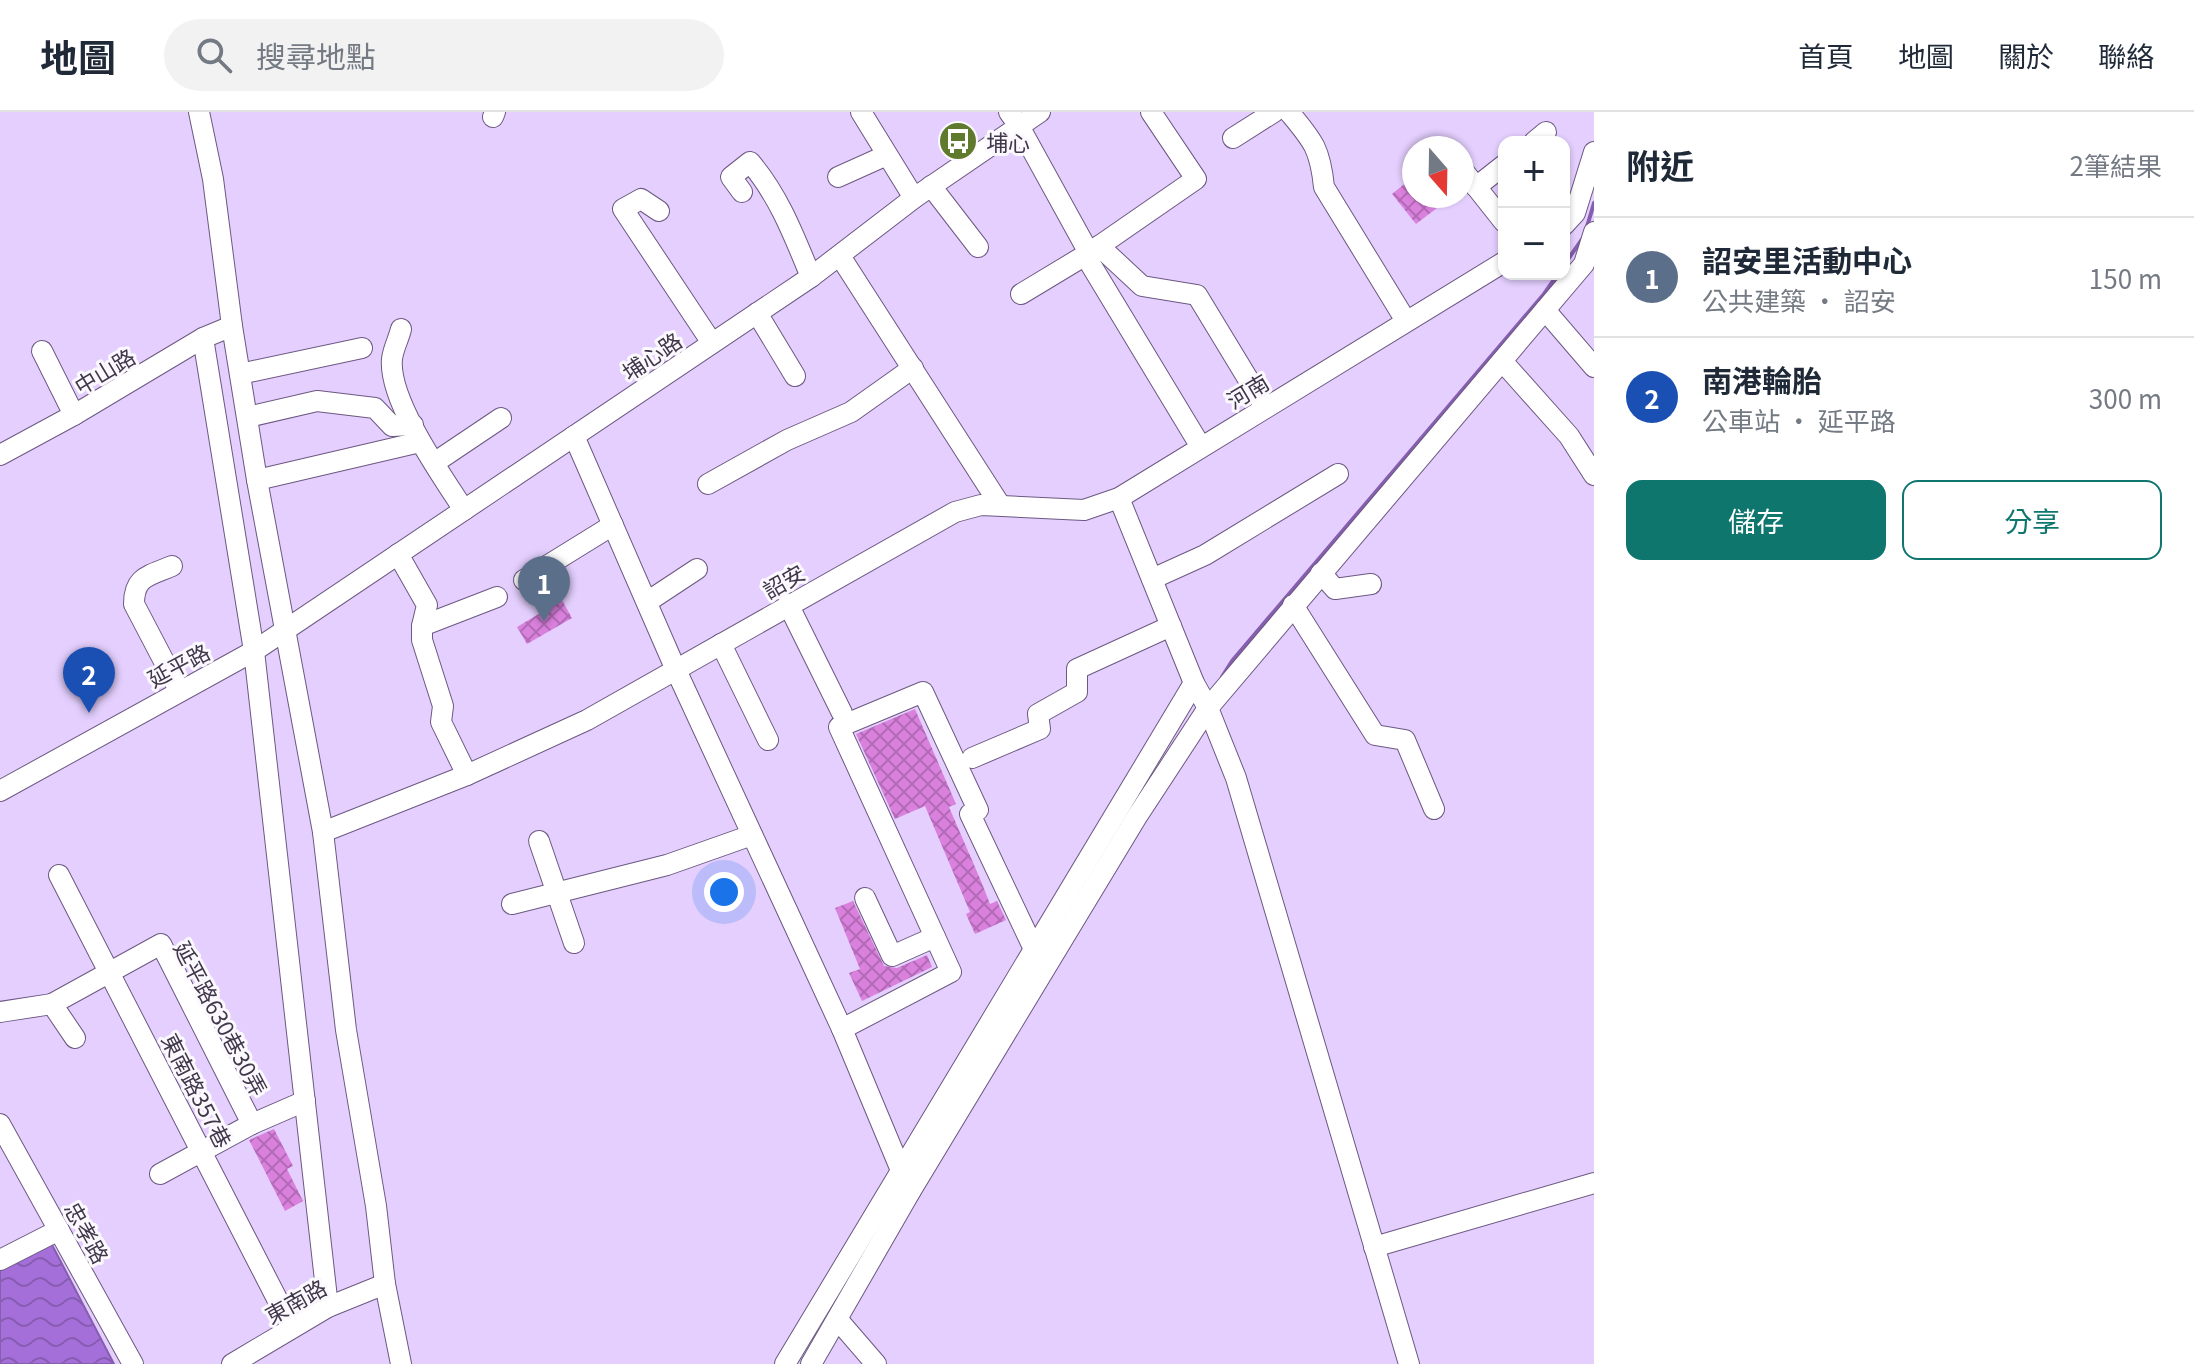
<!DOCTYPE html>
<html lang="zh-TW">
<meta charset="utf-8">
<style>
:root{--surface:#fff;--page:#f2f2f3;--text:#1f2937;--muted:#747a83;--line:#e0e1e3;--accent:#0f766e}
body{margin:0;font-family:Georgia,"Noto Sans TC",serif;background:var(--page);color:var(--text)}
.controls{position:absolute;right:24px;top:24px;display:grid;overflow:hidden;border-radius:16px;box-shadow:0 2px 6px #0004}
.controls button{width:72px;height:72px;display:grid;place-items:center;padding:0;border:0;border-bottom:2px solid var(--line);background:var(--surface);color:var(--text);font:40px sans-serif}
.compass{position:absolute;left:1402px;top:24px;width:72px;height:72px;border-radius:50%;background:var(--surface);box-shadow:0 2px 6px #0004;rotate:160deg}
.you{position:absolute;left:724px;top:780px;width:28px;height:28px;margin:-20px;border:6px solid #fff;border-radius:50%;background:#1a73e8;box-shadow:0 0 0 12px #1a73e833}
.badge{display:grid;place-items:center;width:52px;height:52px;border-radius:50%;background:var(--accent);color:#fff;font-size:26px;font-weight:700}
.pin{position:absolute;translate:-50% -66px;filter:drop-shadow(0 2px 4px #0008)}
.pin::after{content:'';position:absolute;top:42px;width:28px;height:24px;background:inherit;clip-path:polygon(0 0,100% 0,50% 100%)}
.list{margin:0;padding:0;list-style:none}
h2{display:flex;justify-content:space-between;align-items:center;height:104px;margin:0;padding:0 32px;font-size:34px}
h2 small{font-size:26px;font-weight:400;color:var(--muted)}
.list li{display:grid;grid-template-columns:52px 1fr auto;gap:24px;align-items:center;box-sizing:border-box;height:120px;padding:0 32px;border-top:2px solid var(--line)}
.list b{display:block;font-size:30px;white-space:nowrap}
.list p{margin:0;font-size:26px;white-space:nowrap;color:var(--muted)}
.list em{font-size:26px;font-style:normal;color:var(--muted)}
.actions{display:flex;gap:16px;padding:24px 32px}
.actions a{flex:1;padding:18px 0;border:2px solid var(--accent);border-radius:16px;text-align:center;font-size:28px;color:var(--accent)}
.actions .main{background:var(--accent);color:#fff}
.icon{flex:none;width:44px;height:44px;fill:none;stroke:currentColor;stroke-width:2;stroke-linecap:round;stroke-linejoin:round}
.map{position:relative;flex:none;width:1594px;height:1252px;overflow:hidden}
header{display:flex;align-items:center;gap:48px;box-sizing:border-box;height:112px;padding:0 40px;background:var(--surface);border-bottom:2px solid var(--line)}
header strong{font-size:38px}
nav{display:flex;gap:44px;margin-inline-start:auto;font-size:28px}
.search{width:560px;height:72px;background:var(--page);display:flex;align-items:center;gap:20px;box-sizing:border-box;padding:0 28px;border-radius:44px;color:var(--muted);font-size:30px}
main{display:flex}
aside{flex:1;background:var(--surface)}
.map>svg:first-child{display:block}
</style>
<header>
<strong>地圖</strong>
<div class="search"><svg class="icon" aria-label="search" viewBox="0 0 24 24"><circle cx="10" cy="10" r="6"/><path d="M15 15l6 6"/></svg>搜尋地點</div>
<nav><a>首頁</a><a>地圖</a><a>關於</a><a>聯絡</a></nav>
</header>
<main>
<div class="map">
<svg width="1594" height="1252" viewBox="0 0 1594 1252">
<defs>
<pattern id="water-waves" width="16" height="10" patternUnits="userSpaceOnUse" patternTransform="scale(2)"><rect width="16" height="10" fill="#a46fd9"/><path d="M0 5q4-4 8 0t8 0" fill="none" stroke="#875cb2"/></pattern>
<pattern id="building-cross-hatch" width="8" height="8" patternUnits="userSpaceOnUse" patternTransform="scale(2)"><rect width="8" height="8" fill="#da81de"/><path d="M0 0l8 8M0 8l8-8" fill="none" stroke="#b26ab6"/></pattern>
</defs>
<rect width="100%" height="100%" fill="#e4cffe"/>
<polygon fill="url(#water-waves)" stroke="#865eae" stroke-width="2" points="49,1127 114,1252 0,1252 0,1152"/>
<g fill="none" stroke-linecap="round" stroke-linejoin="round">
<g stroke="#865eae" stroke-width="4">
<polyline points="1586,118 1594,91"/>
<polyline points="1564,153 1583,126"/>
<polyline points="1222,565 1232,549 1544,182 1558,162"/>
</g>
</g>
<g fill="url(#building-cross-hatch)">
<polygon points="1414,64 1414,84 1428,84 1437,96 1416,112 1392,82"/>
<polygon points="562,488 572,506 527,532 517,515"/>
<polygon points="915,597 956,692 949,695 981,769 990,792 997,789 1006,808 975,822 966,802 970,800 925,694 895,707 856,622"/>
<polygon points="853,789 884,854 897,856 927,843 932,855 862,889 849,861 860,857 835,796"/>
<polygon points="274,1017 293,1054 287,1057 303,1089 285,1099 249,1028"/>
</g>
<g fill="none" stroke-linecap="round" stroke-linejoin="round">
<defs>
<g id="minor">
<polyline points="199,0 213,67 232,214 257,368 323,720 346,918 376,1094 385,1172 401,1252"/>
<polyline points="861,0 914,86"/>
<polyline points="1009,0 1019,14 1089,141 1091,153 1201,335"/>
<path d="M 1289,0 C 1313,29 1320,36 1324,75 L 1406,209"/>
<polyline points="493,5 495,0"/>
<polyline points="1233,26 1274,0"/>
<polyline points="1534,30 1546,20"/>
<polyline points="1462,57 1504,110"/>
<polyline points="838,65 887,43"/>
<polyline points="931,74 978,135"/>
<polyline points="1476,75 1504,53"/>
<path d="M 742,80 L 731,65 L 750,50 C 779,84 794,124 811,165"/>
<polyline points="659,99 641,87 623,97 712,231"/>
<polyline points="1564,113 1575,101 1594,40"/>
<polyline points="1099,134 1142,174 1197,183 1265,295"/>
<polyline points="840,144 1000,393"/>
<polyline points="1021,182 1089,141 1196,67 1151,0"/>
<polyline points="1545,198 1594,255"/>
<polyline points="757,201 795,264"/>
<path d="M 401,217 C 399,226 393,237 392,247 C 388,288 442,364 464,398"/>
<polyline points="203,226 254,539 328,1195"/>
<polyline points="42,239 74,303"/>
<polyline points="1502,249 1569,324 1594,363"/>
<polyline points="240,262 362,236"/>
<polyline points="248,305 317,289 375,296 392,314 413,313"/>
<polyline points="574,324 676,558 842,917 910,1080"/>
<polyline points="0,343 74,303 203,226 232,214"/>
<polyline points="434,351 501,306"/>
<polyline points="257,368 420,330"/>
<polyline points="708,372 787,328 851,300 913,256"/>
<polyline points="1119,386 1194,571 1208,596 1236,666 1409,1252"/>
<polyline points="398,442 427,493 422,514 422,528 443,594 441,610 467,663"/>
<path d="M 172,454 C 149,464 134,464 134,492 L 179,578"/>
<polyline points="1321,461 1335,477 1371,472"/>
<polyline points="1152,467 1205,443 1338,362"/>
<polyline points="524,468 613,413"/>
<polyline points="647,490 697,457"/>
<polyline points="788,492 842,601"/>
<polyline points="1293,493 1375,623 1405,628 1434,697"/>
<polyline points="422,514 497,485"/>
<polyline points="721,532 768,628"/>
<polyline points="972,646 1040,617 1038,602 1077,580 1077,557 1171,514"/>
<polyline points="0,679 254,539 811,165 914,86 1040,0"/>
<polyline points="323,720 467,663 587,608 955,400 981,393 1084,398 1119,386 1504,150"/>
<polyline points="539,729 574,831"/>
<polyline points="59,763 292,1216"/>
<polyline points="865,786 892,844 935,825"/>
<polyline points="512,792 667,753 752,723"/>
<polyline points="52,892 161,832 252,1012 305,989"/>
<polyline points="0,900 52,892 75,926"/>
<polyline points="842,917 951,860 839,615 923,580 978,698 970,702 1033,835"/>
<polyline points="0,1012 133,1252"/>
<polyline points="160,1062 252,1012"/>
<polyline points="1374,1135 1594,1071"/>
<polyline points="0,1148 59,1118"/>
<polyline points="838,1208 876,1252"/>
<polyline points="232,1252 328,1195 385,1172"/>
<polyline points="785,1252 1194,571"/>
<polyline points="811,1252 910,1080 1136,706 1208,596 1584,152 1594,120"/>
</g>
</defs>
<use href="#minor" stroke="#6c5881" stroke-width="22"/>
<use href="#minor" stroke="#fff" stroke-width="20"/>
</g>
<defs>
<symbol id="bus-disc" viewBox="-11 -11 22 22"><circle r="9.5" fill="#607a2d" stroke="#fbf9fe"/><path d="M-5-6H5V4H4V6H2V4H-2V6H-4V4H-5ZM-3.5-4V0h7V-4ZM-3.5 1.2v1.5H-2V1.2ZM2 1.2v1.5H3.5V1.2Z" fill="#fff"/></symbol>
</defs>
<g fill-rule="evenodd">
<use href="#bus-disc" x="936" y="7" width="44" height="44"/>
</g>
<g text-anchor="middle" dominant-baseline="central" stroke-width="6" stroke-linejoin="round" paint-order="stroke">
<g font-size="22" fill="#40374a" stroke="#fbf9fe" text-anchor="start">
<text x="986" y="29">埔心</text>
</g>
<g font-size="22" fill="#40374a" stroke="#fbf9fe">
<text transform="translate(651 243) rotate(-34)">埔心路</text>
<text transform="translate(104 258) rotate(-31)">中山路</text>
<text transform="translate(1247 278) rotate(-31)">河南</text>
<text transform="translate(783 468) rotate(-30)">詔安</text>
<text transform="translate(178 552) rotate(-28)">延平路</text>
<text transform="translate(222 906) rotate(62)">延平路630巷30弄</text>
<text transform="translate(198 978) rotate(63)">東南路357巷</text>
<text transform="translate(88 1120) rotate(61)">忠孝路</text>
<text transform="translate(295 1188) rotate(-29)">東南路</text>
</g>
</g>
</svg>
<div class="controls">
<button>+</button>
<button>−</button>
</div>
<svg class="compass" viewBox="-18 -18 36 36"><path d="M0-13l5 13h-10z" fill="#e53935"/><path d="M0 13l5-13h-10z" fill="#747a83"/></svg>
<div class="you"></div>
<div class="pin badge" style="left:544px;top:510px;background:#5c6f8a">1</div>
<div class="pin badge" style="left:89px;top:601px;background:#1a4fb4">2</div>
</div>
<aside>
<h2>附近<small>2筆結果</small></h2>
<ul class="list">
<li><span class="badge" style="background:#5c6f8a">1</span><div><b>詔安里活動中心</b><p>公共建築 · 詔安</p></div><em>150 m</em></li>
<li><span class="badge" style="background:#1a4fb4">2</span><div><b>南港輪胎</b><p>公車站 · 延平路</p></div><em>300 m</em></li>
</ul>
<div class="actions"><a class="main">儲存</a><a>分享</a></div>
</aside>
</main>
